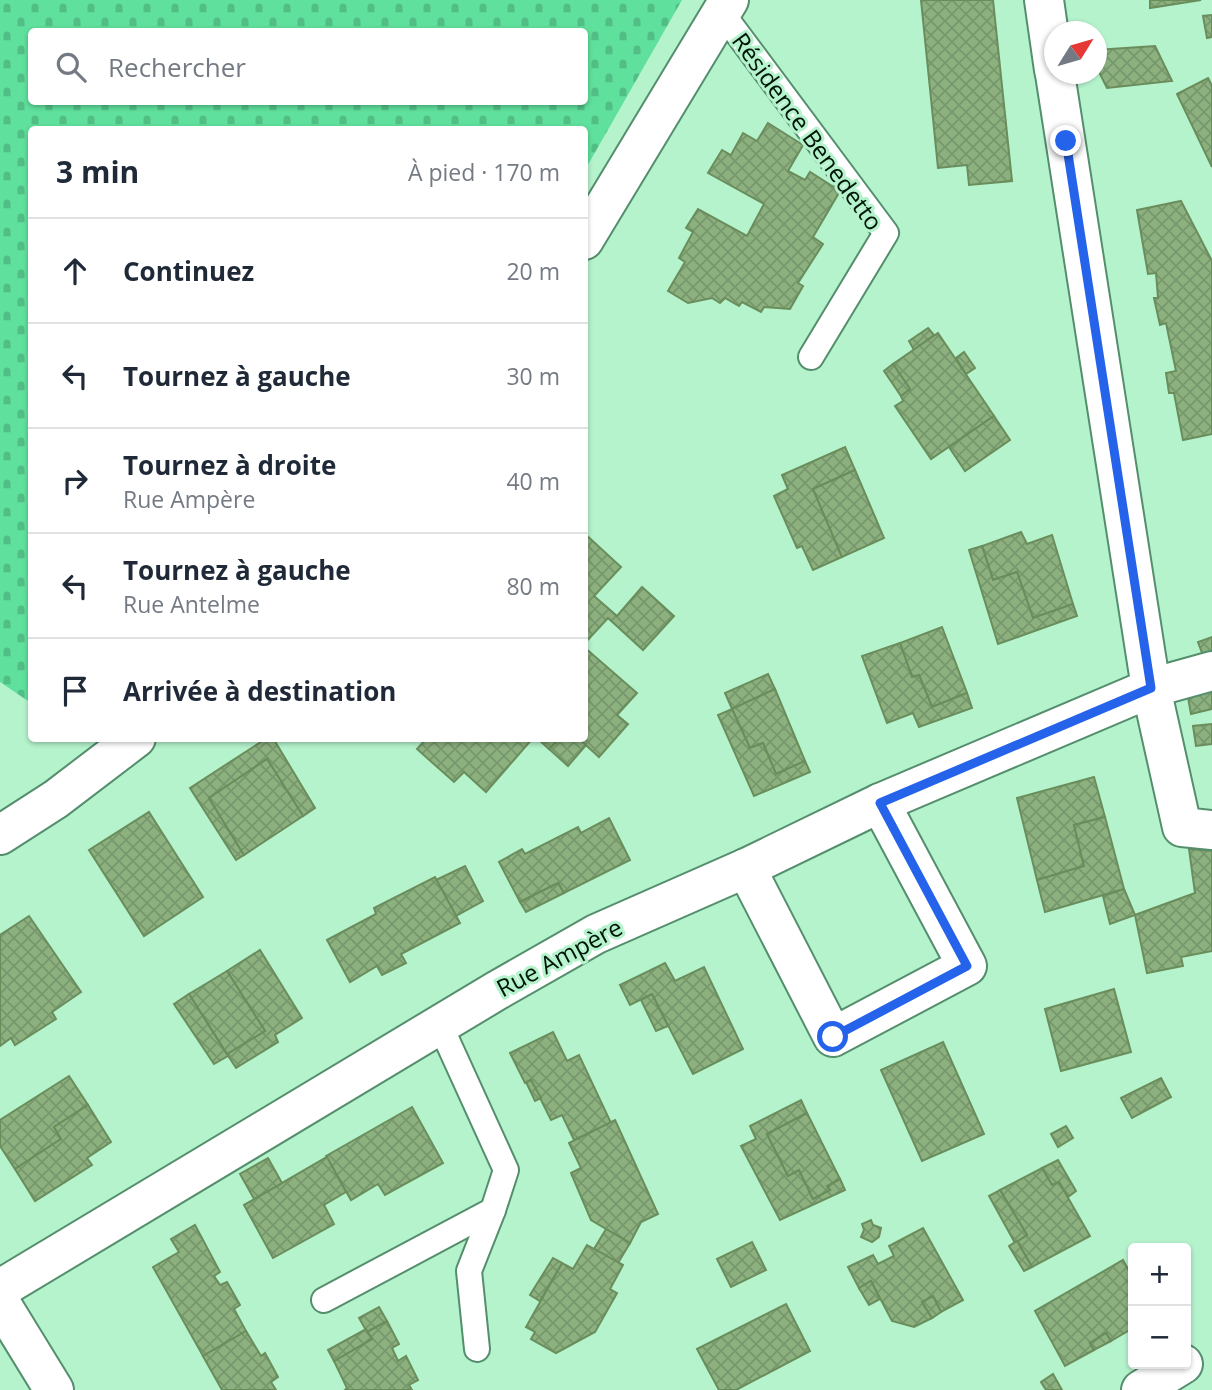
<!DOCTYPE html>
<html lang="fr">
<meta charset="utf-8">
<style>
:root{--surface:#fff;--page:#f6f6f7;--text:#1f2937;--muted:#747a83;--line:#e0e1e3}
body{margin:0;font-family:"Open Sans",sans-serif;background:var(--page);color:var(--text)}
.controls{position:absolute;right:21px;bottom:21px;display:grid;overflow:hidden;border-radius:7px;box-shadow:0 2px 5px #0004}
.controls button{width:63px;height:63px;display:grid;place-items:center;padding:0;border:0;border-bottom:2px solid var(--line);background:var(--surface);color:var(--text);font:35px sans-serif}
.compass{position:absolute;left:1044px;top:21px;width:63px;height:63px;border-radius:50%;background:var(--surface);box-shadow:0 2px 5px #0004;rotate:53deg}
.stop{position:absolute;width:21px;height:21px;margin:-16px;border:5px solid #2563eb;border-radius:50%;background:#fff}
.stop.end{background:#2563eb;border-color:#fff;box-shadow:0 2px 7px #0008}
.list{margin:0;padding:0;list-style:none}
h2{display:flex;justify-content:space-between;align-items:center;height:91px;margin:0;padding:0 28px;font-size:30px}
h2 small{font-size:23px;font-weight:400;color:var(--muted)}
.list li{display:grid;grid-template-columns:46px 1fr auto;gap:21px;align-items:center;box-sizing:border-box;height:105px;padding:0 28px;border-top:2px solid var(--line)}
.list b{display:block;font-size:26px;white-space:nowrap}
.list p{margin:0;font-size:23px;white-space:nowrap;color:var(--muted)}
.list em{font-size:23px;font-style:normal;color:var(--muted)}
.icon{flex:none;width:38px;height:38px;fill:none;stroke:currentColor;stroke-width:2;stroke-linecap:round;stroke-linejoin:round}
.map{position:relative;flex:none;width:1212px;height:1390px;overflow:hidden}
.search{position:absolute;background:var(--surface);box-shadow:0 2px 5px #0004;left:28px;top:28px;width:560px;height:77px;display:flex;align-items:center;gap:18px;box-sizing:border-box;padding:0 24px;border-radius:7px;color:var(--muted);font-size:26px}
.panel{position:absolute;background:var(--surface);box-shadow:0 2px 5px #0004;left:28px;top:126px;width:560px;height:616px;border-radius:7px}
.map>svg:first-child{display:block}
</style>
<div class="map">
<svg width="1212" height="1390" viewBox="0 0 1212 1390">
<defs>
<pattern id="cemetery-stones" width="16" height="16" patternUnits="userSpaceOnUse" patternTransform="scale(1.75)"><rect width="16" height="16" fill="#5fe09c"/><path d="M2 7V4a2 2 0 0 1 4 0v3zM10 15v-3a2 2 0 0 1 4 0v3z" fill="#51bf85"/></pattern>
<pattern id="building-cross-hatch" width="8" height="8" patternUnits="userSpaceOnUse" patternTransform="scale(1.75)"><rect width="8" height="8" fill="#8cb17f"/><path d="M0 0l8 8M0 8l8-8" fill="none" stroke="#77976c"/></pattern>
</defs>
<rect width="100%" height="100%" fill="#b5f3cd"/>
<path fill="url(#cemetery-stones)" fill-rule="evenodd" d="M 0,0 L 682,0 L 585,170 L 584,130 L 32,130 L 31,703 L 0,682 ZM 32,32 L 584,32 L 584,102 L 32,102 Z"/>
<g fill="url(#building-cross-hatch)" stroke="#6a8d5c" stroke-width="2">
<polygon points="921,0 993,0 1012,181 969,185 967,165 938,168"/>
<polygon points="1150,0 1201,0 1150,8"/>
<polygon points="1212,15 1212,37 1207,38 1203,16"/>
<polygon points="1155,46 1172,81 1107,88 1096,66 1096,50"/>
<polygon points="1208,78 1212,86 1212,167 1177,94"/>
<polygon points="768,123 803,145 788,171 805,180 810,172 840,191 813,237 823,244 798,283 803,286 790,309 764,307 761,312 742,302 739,306 725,298 720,303 712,298 688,303 668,291 685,262 679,258 693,232 686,228 698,209 747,236 764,204 708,173 722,150 731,155 743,133 757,141"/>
<polygon points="1181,201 1212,261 1212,434 1183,440 1174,393 1169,393 1166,373 1176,371 1166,323 1160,325 1154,298 1158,298 1156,273 1148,274 1137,210"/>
<polygon points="928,328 934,335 914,350 909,341"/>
<polygon points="938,333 994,416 931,459 895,406 903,401 901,396 910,389 893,364"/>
<polygon points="964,352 975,368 966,374 956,358"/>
<polygon points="893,364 910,389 901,396 884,371"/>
<polygon points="994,416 1010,440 965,471 949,447"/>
<polygon points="845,447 855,470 813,489 842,557 813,570 802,546 797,548 774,496 788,489 782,475"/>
<polygon points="855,470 884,538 842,557 813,489"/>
<polygon points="1021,532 1027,544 1052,535 1073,604 1033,618 1017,572 993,580 982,546"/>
<polygon points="584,533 621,567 594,596 617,616 642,587 674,616 643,650 608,618 584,644"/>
<polygon points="982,546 993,580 1017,572 1033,618 1073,604 1077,616 998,644 969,550"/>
<polygon points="942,627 967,693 932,707 919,675 912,677 900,643"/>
<polygon points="1212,637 1212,665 1207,666 1198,642"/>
<polygon points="900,643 912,677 919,675 932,707 967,693 972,708 919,727 913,713 887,723 862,656"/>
<polygon points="584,647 637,693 617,715 628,724 599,757 578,738 584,738"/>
<polygon points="768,674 775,689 732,709 725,693"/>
<polygon points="1212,684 1212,709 1191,714 1187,692"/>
<polygon points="775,689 805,761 776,774 763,743 750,748 732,709"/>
<polygon points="732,709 750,748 763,743 776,774 805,761 810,772 754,796 718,715"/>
<polygon points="1212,724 1212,744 1196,746 1193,726"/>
<polygon points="267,738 273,738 315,808 303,816 267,759 209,798 244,855 236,860 190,788"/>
<polygon points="427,738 533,738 486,792 464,772 454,782 417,749"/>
<polygon points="537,738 560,738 549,749"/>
<polygon points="560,738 578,738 586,745 568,766 549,749"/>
<polygon points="267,759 303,816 244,855 209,798"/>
<polygon points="1094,777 1105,817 1074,825 1084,866 1037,880 1017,798"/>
<polygon points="149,812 203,897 144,936 89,850"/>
<polygon points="1105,817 1124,889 1045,912 1037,880 1084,866 1074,825"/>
<polygon points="609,818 630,860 564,893 558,883 520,902 499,862 522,849 525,854 578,827 581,833"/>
<polygon points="1189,849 1212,851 1212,951 1181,957 1183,966 1147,973 1135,915 1195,893"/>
<polygon points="465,866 483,901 456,916 436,880"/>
<polygon points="435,877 460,923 401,954 406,963 382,975 377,966 350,982 327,940 376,914 374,908"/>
<polygon points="558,883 564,893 526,912 520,902"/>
<polygon points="1124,889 1135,915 1110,924 1103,896"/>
<polygon points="29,916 81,992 52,1012 56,1019 15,1045 11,1038 0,1046 0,935"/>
<polygon points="260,950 302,1018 275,1035 278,1042 236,1068 227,1054 265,1031 227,971"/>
<polygon points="665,963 675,981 704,967 743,1049 693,1074 652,994 630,1005 620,985"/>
<polygon points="227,971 265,1031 227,1054 189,994"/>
<polygon points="1114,989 1131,1052 1061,1071 1045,1009"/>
<polygon points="189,994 228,1056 214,1064 174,1004"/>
<polygon points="652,994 668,1026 656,1031 641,1000"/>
<polygon points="553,1032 567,1061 579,1055 611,1123 574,1140 562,1115 551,1120 531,1080 525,1083 510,1053"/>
<polygon points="943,1042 984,1134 922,1161 881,1070"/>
<polygon points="69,1076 88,1105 54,1127 61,1139 15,1169 0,1146 0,1120"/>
<polygon points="1161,1078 1171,1097 1132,1118 1121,1098"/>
<polygon points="531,1080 541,1098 535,1101 526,1082"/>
<polygon points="801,1100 807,1113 767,1134 788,1176 799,1170 813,1199 830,1190 827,1186 840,1179 845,1190 780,1220 741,1146 756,1139 750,1126"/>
<polygon points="88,1105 111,1142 87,1158 92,1165 35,1201 15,1169 61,1139 54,1127"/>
<polygon points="412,1107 443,1163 385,1195 378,1184 351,1200 326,1156"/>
<polygon points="807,1113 840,1179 827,1186 830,1190 813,1199 799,1170 788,1176 767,1134"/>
<polygon points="615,1120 658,1214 641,1222 630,1243 591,1220 571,1173 581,1168 569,1143"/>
<polygon points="1066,1126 1073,1138 1058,1147 1051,1134"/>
<polygon points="327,1157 346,1192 324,1205 334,1224 273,1258 244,1205"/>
<polygon points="268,1158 282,1183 254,1199 240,1174"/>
<polygon points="1058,1160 1076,1191 1068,1197 1059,1182 1052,1185 1042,1168"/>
<polygon points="1042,1168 1052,1185 1059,1182 1090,1236 1032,1267 1017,1241 1027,1235 1000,1190"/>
<polygon points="1000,1190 1027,1235 1015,1243 989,1196"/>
<polygon points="871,1220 873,1225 881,1228 879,1237 872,1242 861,1237 864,1230 862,1224"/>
<polygon points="195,1225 220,1272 214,1276 220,1285 227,1282 240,1305 234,1309 246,1331 203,1356 153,1267 179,1252 171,1239"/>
<polygon points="923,1228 963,1300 941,1312 933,1296 922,1302 932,1318 914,1327 892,1321 871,1281 859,1288 848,1267 873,1255 878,1264 894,1256 889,1246"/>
<polygon points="606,1229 630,1243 618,1263 594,1249"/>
<polygon points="1017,1241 1032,1267 1024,1271 1009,1246"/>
<polygon points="752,1242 766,1270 731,1287 717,1259"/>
<polygon points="587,1245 623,1265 610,1289 617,1293 595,1332 556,1353 531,1339 535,1332 526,1327 562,1263 573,1269"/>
<polygon points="553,1258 562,1263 540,1301 530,1295"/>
<polygon points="1123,1260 1133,1278 1133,1328 1111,1341 1106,1333 1090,1343 1094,1350 1065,1366 1035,1311"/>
<polygon points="871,1281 880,1299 869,1305 859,1288"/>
<polygon points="933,1296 941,1312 932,1318 922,1302"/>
<polygon points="786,1304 810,1351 736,1390 719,1390 697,1349"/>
<polygon points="379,1307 387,1321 367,1332 359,1318"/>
<polygon points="387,1321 399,1344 392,1348 398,1361 406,1356 418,1380 409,1385 412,1390 345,1390 347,1388 334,1361 372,1339 367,1332"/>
<polygon points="366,1329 372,1339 334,1361 328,1350"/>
<polygon points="246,1331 261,1356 265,1353 278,1377 271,1382 276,1390 222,1390 203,1356"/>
<polygon points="1106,1333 1111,1341 1094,1350 1090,1343"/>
<polygon points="1053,1374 1062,1390 1046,1390 1041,1382"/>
</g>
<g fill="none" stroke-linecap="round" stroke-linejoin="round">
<defs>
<g id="service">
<polyline points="722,13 886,233 811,357"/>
<polyline points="324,1300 493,1210 506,1170 440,1025"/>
<polyline points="477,1349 469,1271 493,1210"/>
</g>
<g id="minor">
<polyline points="1044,0 1054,70"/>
<polyline points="1055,74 1151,688 1212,671"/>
<polyline points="746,868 833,1037 967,966 880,803"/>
<polyline points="0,1289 496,991 596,934 746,868 880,803 1151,688 1182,827 1212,830"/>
<polyline points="0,1302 54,1390"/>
<polyline points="1141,1390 1183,1364"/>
</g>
<g id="tertiary">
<polyline points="584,240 729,0"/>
<polyline points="0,835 56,799 136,738"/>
</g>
</defs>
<use href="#service" stroke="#548e6c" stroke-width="28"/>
<use href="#minor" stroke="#548e6c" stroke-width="42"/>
<use href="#tertiary" stroke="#548e6c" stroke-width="42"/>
<use href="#service" stroke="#fff" stroke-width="24"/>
<use href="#minor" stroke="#fff" stroke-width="38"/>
<use href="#tertiary" stroke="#fff" stroke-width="38"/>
</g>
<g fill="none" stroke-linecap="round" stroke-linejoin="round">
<polyline stroke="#2563eb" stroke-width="9" points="833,1037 967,966 880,803 1151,688 1066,141"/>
</g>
<g text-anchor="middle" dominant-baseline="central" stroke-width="6" stroke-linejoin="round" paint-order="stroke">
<g font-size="24" fill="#001508" stroke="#b5f3cd">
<text transform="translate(808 131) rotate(54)">Résidence Benedetto</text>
<text transform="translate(559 957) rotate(-28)">Rue Ampère</text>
</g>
</g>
</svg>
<div class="controls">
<button>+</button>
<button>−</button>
</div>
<svg class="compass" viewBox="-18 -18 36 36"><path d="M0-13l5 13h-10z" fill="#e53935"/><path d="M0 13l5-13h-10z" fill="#747a83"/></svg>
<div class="stop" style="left:833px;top:1037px"></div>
<div class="stop end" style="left:1066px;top:141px"></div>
<div class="search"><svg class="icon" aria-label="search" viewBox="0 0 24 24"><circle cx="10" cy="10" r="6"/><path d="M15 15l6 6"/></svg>Rechercher</div>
<section class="panel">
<h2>3 min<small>À pied · 170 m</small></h2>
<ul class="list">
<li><svg class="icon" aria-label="ahead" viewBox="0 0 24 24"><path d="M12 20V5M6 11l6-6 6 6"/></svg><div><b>Continuez</b></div><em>20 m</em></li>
<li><svg class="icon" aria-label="left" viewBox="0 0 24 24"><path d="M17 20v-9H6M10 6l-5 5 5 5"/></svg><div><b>Tournez à gauche</b></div><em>30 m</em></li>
<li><svg class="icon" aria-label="right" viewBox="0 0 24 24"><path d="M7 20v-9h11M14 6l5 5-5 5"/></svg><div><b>Tournez à droite</b><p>Rue Ampère</p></div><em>40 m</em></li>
<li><svg class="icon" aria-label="left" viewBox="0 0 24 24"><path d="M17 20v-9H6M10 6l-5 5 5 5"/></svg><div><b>Tournez à gauche</b><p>Rue Antelme</p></div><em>80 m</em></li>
<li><svg class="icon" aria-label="arrive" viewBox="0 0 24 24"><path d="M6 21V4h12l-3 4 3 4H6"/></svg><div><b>Arrivée à destination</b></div></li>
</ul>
</section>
</div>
